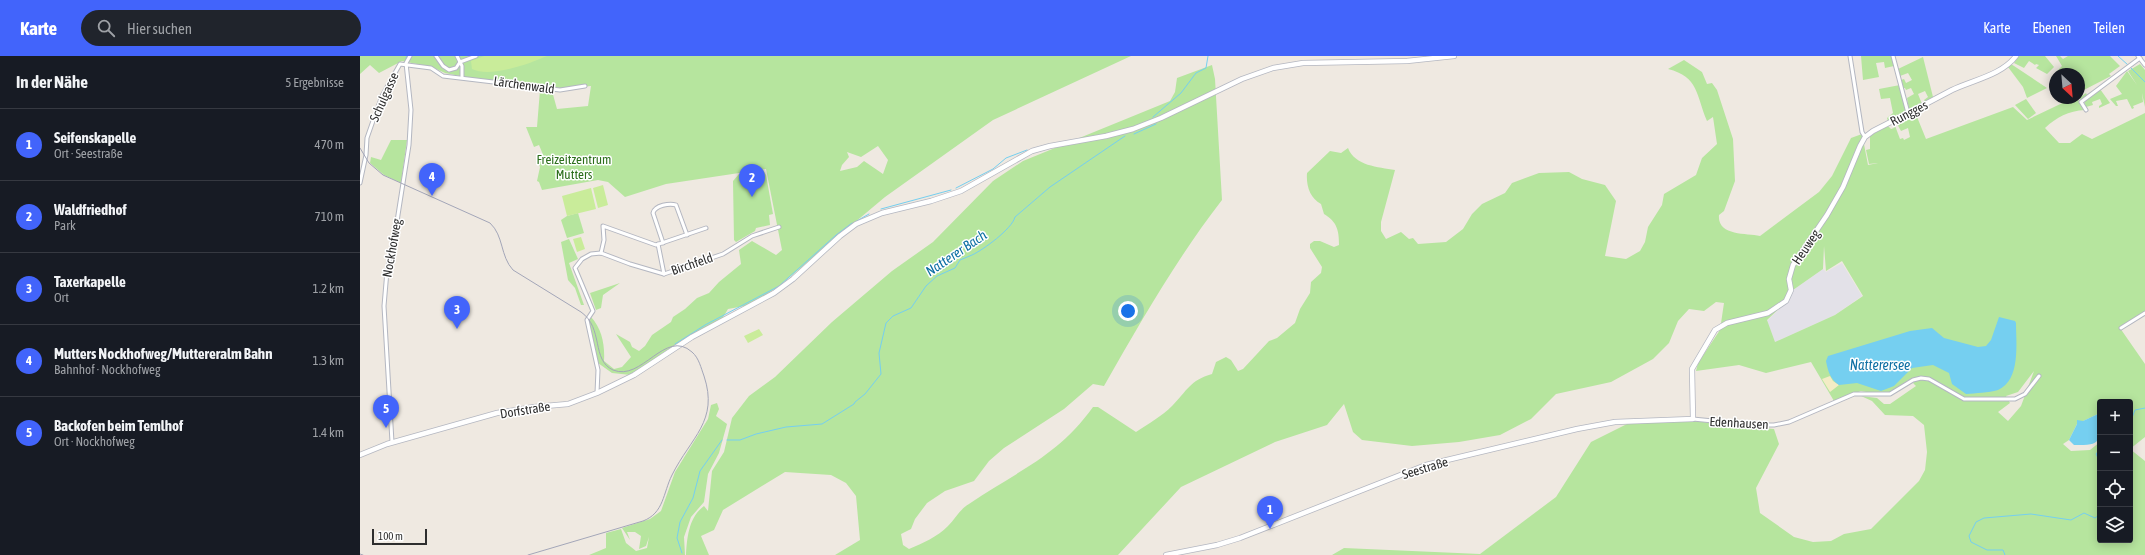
<!DOCTYPE html>
<html lang="de">
<meta charset="utf-8">
<style>
:root{--surface:#171b24;--page:#20242c;--text:#f1f3f6;--muted:#9ea1a6;--line:#363941;--accent:#4264fb}
body{margin:0;font-family:"Asap Condensed",sans-serif;background:var(--page);color:var(--text)}
.controls{position:absolute;right:12px;bottom:12px;display:grid;overflow:hidden;border-radius:4px;box-shadow:0 2px 10px #0003}
.controls button{width:36px;height:36px;display:grid;place-items:center;padding:0;border:0;border-bottom:1px solid var(--line);background:var(--surface);color:var(--text);font:20px sans-serif}
.compass{position:absolute;left:1689px;top:12px;width:36px;height:36px;border-radius:50%;background:var(--surface);box-shadow:0 2px 10px #0003;rotate:154deg}
.scale{position:absolute;left:12px;bottom:10px;width:55px;box-sizing:border-box;padding-left:4px;border:2px solid #2e2e2e;border-top:0;font-size:11px;line-height:14px;white-space:nowrap;color:#2e2e2e;-webkit-text-stroke:3px #fff;paint-order:stroke}
.you{position:absolute;left:768px;top:255px;width:14px;height:14px;margin:-10px;border:3px solid #fff;border-radius:50%;background:#1a73e8;box-shadow:0 0 0 6px #1a73e833}
.badge{display:grid;place-items:center;width:26px;height:26px;border-radius:50%;background:var(--accent);color:#fff;font-size:13px;font-weight:700}
.pin{position:absolute;translate:-50% -33px;filter:drop-shadow(0 1px 2px #0008)}
.pin::after{content:'';position:absolute;top:21px;width:14px;height:12px;background:inherit;clip-path:polygon(0 0,100% 0,50% 100%)}
.list{margin:0;padding:0;list-style:none}
h2{display:flex;justify-content:space-between;align-items:center;height:52px;margin:0;padding:0 16px;font-size:17px}
h2 small{font-size:13px;font-weight:400;color:var(--muted)}
.list li{display:grid;grid-template-columns:26px 1fr auto;gap:12px;align-items:center;box-sizing:border-box;height:72px;padding:0 16px;border-top:1px solid var(--line)}
.list b{display:block;font-size:15px;white-space:nowrap}
.list p{margin:0;font-size:13px;white-space:nowrap;color:var(--muted)}
.list em{font-size:13px;font-style:normal;color:var(--muted)}
.icon{flex:none;width:22px;height:22px;fill:none;stroke:currentColor;stroke-width:2;stroke-linecap:round;stroke-linejoin:round}
.map{position:relative;flex:none;width:1785px;height:499px;overflow:hidden}
header{display:flex;align-items:center;gap:24px;box-sizing:border-box;height:56px;padding:0 20px;background:var(--accent);color:#fff}
header strong{font-size:19px}
nav{display:flex;gap:22px;margin-inline-start:auto;font-size:14px}
.search{width:280px;height:36px;background:var(--page);display:flex;align-items:center;gap:10px;box-sizing:border-box;padding:0 14px;border-radius:22px;color:var(--muted);font-size:15px}
main{display:flex}
aside{flex:1;background:var(--surface)}
.map>svg:first-child{display:block}
</style>
<header>
<strong>Karte</strong>
<div class="search"><svg class="icon" aria-label="search" viewBox="0 0 24 24"><circle cx="10" cy="10" r="6"/><path d="M15 15l6 6"/></svg>Hier suchen</div>
<nav><a>Karte</a><a>Ebenen</a><a>Teilen</a></nav>
</header>
<main>
<aside>
<h2>In der Nähe<small>5 Ergebnisse</small></h2>
<ul class="list">
<li><span class="badge">1</span><div><b>Seifenskapelle</b><p>Ort · Seestraße</p></div><em>470 m</em></li>
<li><span class="badge">2</span><div><b>Waldfriedhof</b><p>Park</p></div><em>710 m</em></li>
<li><span class="badge">3</span><div><b>Taxerkapelle</b><p>Ort</p></div><em>1.2 km</em></li>
<li><span class="badge">4</span><div><b>Mutters Nockhofweg/Muttereralm Bahn</b><p>Bahnhof · Nockhofweg</p></div><em>1.3 km</em></li>
<li><span class="badge">5</span><div><b>Backofen beim Temlhof</b><p>Ort · Nockhofweg</p></div><em>1.4 km</em></li>
</ul>
</aside>
<div class="map">
<svg width="1785" height="499" viewBox="0 0 1785 499">
<rect width="100%" height="100%" fill="#efe9e1"/>
<polygon fill="#e3e1e8" points="1482,207 1502,240 1475,259 1415,286 1407,265 1424,248 1433,234 1463,213 1466,216"/>
<g fill="#b6e59e" fill-rule="evenodd">
<path d="M 0,0 L 771,0 L 633,64 L 525,141 L 419,230 L 390,249 L 368,253 L 362,263 L 307,294 L 271,319 L 252,317 L 238,307 L 228,267 L 231,261 C 242,273 245,289 244,305 L 254,313 L 262,311 L 271,301 L 256,278 L 270,286 L 272,291 L 279,295 L 285,290 L 292,279 L 311,266 L 313,261 L 325,253 L 337,242 L 349,237 L 359,226 L 381,208 L 379,194 L 392,185 L 416,199 L 422,194 L 406,113 L 306,128 L 265,141 L 248,126 L 238,124 L 182,134 L 179,126 L 177,125 L 180,111 L 177,105 L 184,101 L 179,89 L 174,91 L 166,71 L 177,71 L 180,34 L 192,35 L 197,53 L 228,50 L 231,30 L 199,33 L 105,21 L 85,17 L 72,11 L 42,5 L 19,17 L 10,9 L 0,18 ZM 518,90 L 528,104 L 523,118 L 504,105 L 497,111 L 480,115 L 482,109 L 489,101 L 487,96 L 501,101 Z"/>
<polygon points="1501,0 1532,0 1534,10 1525,12 1524,6 1516,7 1519,21 1503,24"/>
<polygon points="1659,0 1685,0 1694,11 1687,18 1676,12 1679,9 1676,8 1675,9 1669,5 1664,12 1654,7"/>
<polygon points="1696,0 1700,0 1703,3 1708,0 1750,0 1760,10 1749,18 1751,20 1720,36 1722,40 1726,37 1727,39 1721,44 1719,41 1719,18 1698,18 1697,15 1702,10"/>
<polygon points="1563,1 1573,41 1565,46 1564,44 1568,41 1565,35 1558,38 1562,48 1549,54 1547,42 1554,38 1551,32 1546,34 1545,32 1543,32 1541,24 1544,23 1546,27 1552,24 1548,17 1540,20 1538,13"/>
<path d="M 1324,4 L 1342,16 L 1347,28 L 1352,27 L 1357,34 L 1373,83 L 1375,125 L 1364,155 L 1359,159 C 1357,180 1386,177 1400,180 L 1459,136 L 1472,120 L 1491,82 L 1502,78 L 1508,109 L 1518,107 L 1509,108 L 1506,94 L 1510,93 L 1510,80 L 1527,69 L 1531,73 L 1534,72 L 1532,68 L 1534,67 L 1540,83 L 1543,82 L 1544,84 L 1550,81 L 1548,72 L 1541,75 L 1536,66 L 1555,56 L 1566,83 L 1653,51 L 1667,64 L 1713,42 L 1717,42 L 1725,54 C 1708,55 1697,61 1685,72 L 1699,87 L 1710,87 L 1722,78 L 1732,83 L 1785,57 L 1785,256 L 1760,272 L 1785,308 L 1785,381 L 1770,393 L 1785,405 L 1785,499 L 972,499 L 984,492 L 1120,498 L 1196,441 L 1231,386 L 1271,366 L 1333,365 L 1414,373 L 1419,388 L 1396,432 L 1400,457 L 1434,481 L 1453,486 L 1471,485 L 1484,478 L 1511,473 L 1559,425 L 1565,414 L 1567,396 L 1564,369 L 1553,360 L 1525,359 L 1512,345 L 1501,340 L 1517,342 L 1524,348 L 1530,348 L 1556,330 L 1553,327 L 1557,322 L 1536,335 L 1522,339 L 1501,335 L 1474,345 L 1451,306 L 1406,317 L 1379,309 L 1336,315 L 1338,307 L 1360,274 L 1364,247 L 1356,246 L 1344,255 L 1329,253 L 1318,265 L 1309,287 L 1293,303 L 1251,326 L 1196,338 L 1171,363 L 1140,379 L 1099,386 L 1052,390 L 1002,384 L 993,376 L 984,348 L 967,369 L 915,386 L 821,431 L 758,499 L 475,499 L 500,484 L 496,440 L 486,427 L 471,419 L 425,416 L 363,454 L 354,474 L 341,480 L 349,499 L 326,499 C 327,481 329,461 344,450 L 348,455 L 352,415 L 364,396 L 372,362 L 389,340 L 415,321 L 472,266 L 532,215 L 573,186 L 633,125 L 663,105 L 810,45 L 815,36 L 817,22 L 852,9 L 855,23 L 862,144 C 817,202 780,267 744,330 L 733,328 L 704,353 L 644,392 L 629,405 L 614,425 L 585,435 L 567,447 L 555,463 L 551,473 L 541,478 L 543,489 L 549,493 C 563,487 577,481 588,470 C 595,463 600,453 609,448 C 657,415 697,401 733,351 L 738,351 L 776,376 C 788,368 802,360 812,350 C 827,335 830,324 852,318 L 856,306 L 866,301 L 871,304 L 878,315 L 883,313 L 909,285 L 917,282 L 935,267 L 940,253 L 950,237 L 951,226 L 961,217 L 962,211 L 950,192 L 950,188 L 954,185 L 960,185 L 974,191 L 979,189 C 979,174 977,166 964,158 L 961,148 C 950,142 946,130 947,117 L 970,95 L 981,97 L 988,92 C 995,110 1018,111 1035,114 L 1021,166 L 1021,175 L 1026,183 L 1041,176 L 1049,183 L 1053,182 L 1058,188 L 1086,186 L 1103,173 L 1112,158 L 1122,148 L 1145,137 L 1152,127 L 1179,117 L 1209,116 L 1222,123 L 1245,129 L 1256,145 L 1245,200 L 1266,203 L 1280,195 L 1285,186 L 1288,171 L 1302,149 L 1304,138 L 1336,119 L 1342,102 L 1357,88 L 1353,61 L 1347,65 C 1336,39 1339,21 1308,13 ZM 1464,190 L 1466,215 L 1482,205 L 1503,240 L 1475,259 L 1415,286 L 1407,264 L 1424,248 L 1433,234 L 1463,213 ZM 1674,315 L 1661,350 L 1648,365 L 1638,356 L 1650,347 L 1646,340 L 1658,336 ZM 1740,346 L 1770,346 L 1770,484 L 1740,484 L 1740,386 L 1730,394 L 1711,395 L 1703,388 L 1709,384 L 1717,368 L 1740,357 Z"/>
<polygon points="1651,8 1687,32 1667,42 1663,31 1648,11"/>
<polygon points="1780,8 1785,14 1785,51 1782,37 1783,46 1773,50 1774,52 1772,53 1767,43 1756,45 1758,50 1756,50 1750,43 1762,38 1756,30 1767,15 1777,29 1768,15"/>
<polygon points="1540,29 1547,56 1540,60 1536,58 1538,61 1528,65 1527,62 1533,57 1530,42 1521,43 1519,33"/>
<polygon points="1740,33 1750,47 1739,52 1739,50 1742,48 1740,43 1732,46 1733,49 1726,51 1724,45"/>
<polygon points="1666,43 1676,57 1668,63 1655,49"/>
<polygon points="31,84 47,84 41,127 24,119 10,107 11,101 21,104"/>
<polygon points="403,114 406,119 413,158 409,159 410,169 396,172 395,175 376,186 374,184 373,125 379,118"/>
<polygon points="218,157 224,177 207,182 201,164 207,160"/>
<polygon points="209,183 218,203 209,207 224,249 221,249 215,232 208,224 201,186"/>
<polygon points="260,227 243,239 241,252 236,254 230,237"/>
<polygon points="357,347 359,353 356,360 367,368 359,397 348,418 344,446 331,461 324,481 325,499 229,499 246,492 246,477 261,473 266,487 276,495 287,492 289,481 286,490 279,493 281,480 275,476 267,476 270,484 262,472 290,463 301,455 315,416 348,363 351,349"/>
</g>
<polygon fill="#f3ecc5" points="1470,320 1473,325 1479,329 1470,336 1462,323"/>
<g fill="#c9ec9a">
<path d="M 124,0 L 187,0 C 169,8 130,22 112,13 L 111,5 Z"/>
<polygon points="243,129 248,149 238,152 233,132"/>
<polygon points="231,132 236,153 207,160 202,140"/>
<polygon points="221,181 225,193 217,196 213,183"/>
<polygon points="399,273 403,279 388,287 384,280"/>
</g>
<g fill="#75cff0">
<path d="M 1639,261 L 1655,265 L 1656,267 C 1656,287 1661,324 1638,334 C 1628,337 1616,337 1606,338 L 1592,328 L 1589,317 L 1573,309 L 1552,312 L 1534,330 L 1521,335 L 1497,327 L 1479,329 C 1470,323 1468,315 1466,305 L 1468,300 L 1550,275 L 1572,272 L 1584,282 L 1618,291 L 1626,290 L 1631,284 Z"/>
<path d="M 1740,357 C 1740,384 1744,390 1714,389 L 1709,384 L 1717,368 L 1717,364 L 1723,365 Z"/>
</g>
<g fill="none" stroke-linecap="round" stroke-linejoin="round">
<g stroke="#75cff0" stroke-width="1">
<polyline points="1758,0 1768,9"/>
<polyline points="46,2 47,0"/>
<polyline points="1770,11 1785,26"/>
<polyline points="793,61 821,37 836,17 846,12 848,0"/>
<polyline points="774,78 796,68"/>
<polyline points="596,132 633,113 646,102 667,94"/>
<polyline points="521,153 591,134"/>
<polyline points="495,166 509,158"/>
<polyline points="315,288 345,269 419,230 476,179 492,167"/>
<polyline points="1770,367 1775,354 1785,352"/>
<path d="M 367,384 L 380,384 L 396,378 L 426,371 L 462,368 L 494,348 L 495,346 L 505,338 L 521,318 L 519,297 L 526,267 L 533,260 L 551,252 L 566,230 L 577,220 L 595,212 L 600,204 C 604,202 608,201 612,199 C 623,194 652,173 655,161 L 690,131 L 765,80"/>
<polyline points="1740,393 1736,398 1740,406"/>
<polyline points="322,497 317,482 320,466 333,442 340,415 362,384"/>
<polyline points="1645,499 1643,494 1627,494 1611,486 1609,480 1616,466 1624,462 1671,458 1711,464 1724,457 1735,462 1740,458"/>
</g>
<defs>
<g id="street">
<polyline points="76,0 83,10 89,14 96,12 100,6"/>
<polyline points="97,0 102,10 102,21"/>
<polyline points="1490,0 1502,76 1505,81"/>
<polyline points="1533,0 1548,57"/>
<polyline points="1778,0 1785,9"/>
<polyline points="100,6 116,0"/>
<polyline points="1726,54 1721,46 1780,2"/>
<polyline points="0,127 6,99 7,82 14,62 22,40 40,8 71,12 83,20 200,34 225,30"/>
<path d="M 303,187 L 293,157 C 295,149 310,147 316,149 L 327,179"/>
<polyline points="298,188 304,218"/>
<polyline points="241,197 244,184 243,170 296,189 346,172"/>
<polyline points="1761,272 1785,257"/>
<polyline points="237,337 238,314 227,264 233,255 215,212 222,203 231,198 241,197 270,208 304,218 363,198 392,180 419,171"/>
<polyline points="1333,363 1393,369 1414,369 1429,366 1494,338 1530,338 1553,324 1561,322 1569,323 1604,343 1655,343 1665,338 1679,320"/>
<polyline points="32,386 24,250 27,215 35,178 49,89 51,54 46,7 50,0"/>
</g>
<g id="secondary">
<polyline points="0,399 27,388 137,357 174,351 208,348 237,337 274,319 332,281 414,237 433,223 480,180 496,168 522,157 571,145 601,135 672,95 690,90 746,80 773,73 801,62 882,23 913,12 943,7 1047,5 1094,0"/>
<path d="M 806,499 L 857,489 L 880,482 L 1066,409 L 1217,373 L 1255,366 L 1333,363 L 1332,313 L 1355,274 L 1367,267 L 1408,257 L 1426,245 L 1431,234 L 1429,223 L 1433,209 L 1467,159 L 1483,131 L 1500,90 L 1505,81 L 1513,75 C 1539,62 1566,48 1592,34 C 1613,24 1642,19 1656,0"/>
</g>
</defs>
<use href="#street" stroke="#b4b7c1" stroke-width="5"/>
<use href="#secondary" stroke="#b4b7c1" stroke-width="6"/>
<use href="#street" stroke="#fff" stroke-width="3"/>
<use href="#secondary" stroke="#fff" stroke-width="4.5"/>
<g stroke="#a3a6b8" stroke-width="1">
<path d="M 0,92 L 9,107 L 23,119 L 130,167 C 144,180 140,200 153,214 L 221,256 C 244,272 231,304 253,314 C 282,326 305,272 332,296 C 339,302 341,312 344,320 C 359,365 331,381 312,419 C 303,437 304,457 283,465 L 168,499"/>
<polyline points="0,498 3,499"/>
</g>
</g>
<g text-anchor="middle" dominant-baseline="central" stroke-width="3" stroke-linejoin="round" paint-order="stroke">
<g font-size="13" fill="#2e2e2e" stroke="#fff">
<text transform="translate(164 29) rotate(8)">Lärchenwald</text>
<text transform="translate(24 41) rotate(-66)">Schulgasse</text>
<text transform="translate(1549 57) rotate(-27)">Rungges</text>
<text transform="translate(1446 191) rotate(-56)">Heuweg</text>
<text transform="translate(32 192) rotate(-80)">Nockhofweg</text>
<text transform="translate(332 208) rotate(-19)">Birchfeld</text>
<text transform="translate(165 354) rotate(-9)">Dorfstraße</text>
<text transform="translate(1379 367) rotate(3)">Edenhausen</text>
<text transform="translate(1065 412) rotate(-17)">Seestraße</text>
</g>
<g font-size="13" fill="#2c6e1b" stroke="#fff">
<text x="214" y="103">Freizeitzentrum<tspan x="214" dy="15">Mutters</tspan></text>
</g>
<g font-size="14" font-style="italic" fill="#0d6fa3" stroke="#fff">
<text transform="translate(596 197) rotate(-34)">Natterer Bach</text>
<text x="1520" y="309">Natterersee</text>
</g>
</g>
</svg>
<div class="controls">
<button>+</button>
<button>−</button>
<button><svg class="icon" aria-label="locate" viewBox="0 0 24 24"><circle cx="12" cy="12" r="6"/><path d="M12 2v4M12 18v4M2 12h4M18 12h4"/></svg></button>
<button><svg class="icon" aria-label="layers" viewBox="0 0 24 24"><path d="M12 4l9 5-9 5-9-5zM3 14l9 5 9-5"/></svg></button>
</div>
<svg class="compass" viewBox="-18 -18 36 36"><path d="M0-13l5 13h-10z" fill="#e53935"/><path d="M0 13l5-13h-10z" fill="#9ea1a6"/></svg>
<div class="scale">100 m</div>
<div class="you"></div>
<div class="pin badge" style="left:910px;top:473px">1</div>
<div class="pin badge" style="left:392px;top:141px">2</div>
<div class="pin badge" style="left:97px;top:273px">3</div>
<div class="pin badge" style="left:72px;top:140px">4</div>
<div class="pin badge" style="left:26px;top:372px">5</div>
</div>
</main>
